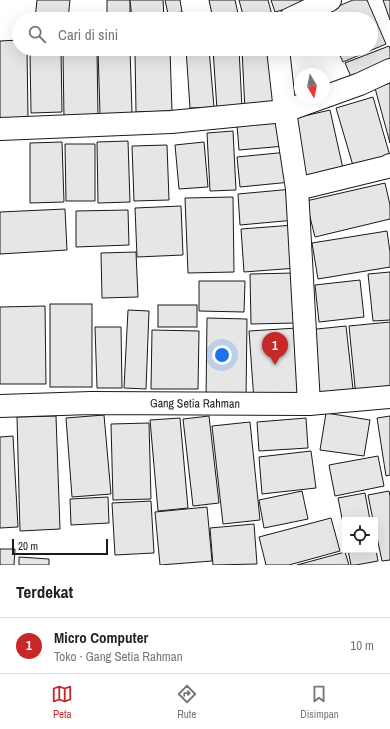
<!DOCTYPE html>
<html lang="id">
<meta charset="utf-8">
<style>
:root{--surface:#fff;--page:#f6f6f6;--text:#222;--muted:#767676;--line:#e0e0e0;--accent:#c62828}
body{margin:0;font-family:"Archivo Narrow",sans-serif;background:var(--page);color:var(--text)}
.controls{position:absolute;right:12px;bottom:12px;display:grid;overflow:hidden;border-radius:0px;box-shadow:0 4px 16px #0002}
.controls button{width:36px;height:36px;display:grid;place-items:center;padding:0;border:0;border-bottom:1px solid var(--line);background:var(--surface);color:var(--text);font:20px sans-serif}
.compass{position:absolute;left:294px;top:68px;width:36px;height:36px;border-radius:50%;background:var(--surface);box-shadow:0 4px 16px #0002;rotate:170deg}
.scale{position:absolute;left:12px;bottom:10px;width:96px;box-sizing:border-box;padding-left:4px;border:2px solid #1a1a1a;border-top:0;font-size:11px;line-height:14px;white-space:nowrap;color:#1a1a1a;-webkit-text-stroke:3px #fff;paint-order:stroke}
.you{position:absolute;left:222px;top:355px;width:14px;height:14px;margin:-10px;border:3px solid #fff;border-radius:50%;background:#1a73e8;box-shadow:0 0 0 6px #1a73e833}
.badge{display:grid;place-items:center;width:26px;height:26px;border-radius:50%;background:var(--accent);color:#fff;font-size:13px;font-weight:700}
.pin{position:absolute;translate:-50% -33px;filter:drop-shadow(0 1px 2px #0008)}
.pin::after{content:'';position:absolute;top:21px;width:14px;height:12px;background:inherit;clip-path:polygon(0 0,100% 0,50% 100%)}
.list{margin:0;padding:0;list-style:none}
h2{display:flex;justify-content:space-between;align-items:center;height:52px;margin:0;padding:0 16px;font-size:17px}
h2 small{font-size:13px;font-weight:400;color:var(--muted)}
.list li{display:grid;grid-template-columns:26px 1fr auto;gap:12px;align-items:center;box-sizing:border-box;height:56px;padding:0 16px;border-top:1px solid var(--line)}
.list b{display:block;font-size:15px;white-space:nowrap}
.list p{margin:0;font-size:13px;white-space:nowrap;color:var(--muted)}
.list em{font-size:13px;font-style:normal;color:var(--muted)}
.icon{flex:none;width:22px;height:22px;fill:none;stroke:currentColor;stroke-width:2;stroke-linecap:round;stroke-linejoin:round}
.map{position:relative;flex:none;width:390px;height:565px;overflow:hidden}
.search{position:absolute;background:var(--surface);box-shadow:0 4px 16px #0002;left:12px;right:12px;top:12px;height:44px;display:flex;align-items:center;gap:10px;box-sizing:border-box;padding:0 14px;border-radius:22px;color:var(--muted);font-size:15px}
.sheet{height:108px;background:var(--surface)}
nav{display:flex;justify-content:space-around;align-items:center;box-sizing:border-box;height:56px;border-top:1px solid var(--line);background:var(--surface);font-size:11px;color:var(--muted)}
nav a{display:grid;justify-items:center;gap:2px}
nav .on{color:var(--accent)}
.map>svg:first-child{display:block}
</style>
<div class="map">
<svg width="390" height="565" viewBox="0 0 390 565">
<rect width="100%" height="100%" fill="#fff"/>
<g fill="#e6e6e6" stroke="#1a1a1a">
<polygon points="37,0 70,0 68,19 35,19"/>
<rect x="107" y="0" width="23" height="19"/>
<polygon points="130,0 163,0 164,18 132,19"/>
<polygon points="165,0 180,0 182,12 168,14"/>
<polygon points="209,0 235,0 239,18 213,19"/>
<polygon points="239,0 268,0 272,15 257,19 244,19"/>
<polygon points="271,0 303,0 304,4 275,12"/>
<polygon points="353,0 367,0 386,44 343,62 337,49 371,49 371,19 324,19 322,13"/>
<polygon points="383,0 390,0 390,20"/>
<polygon points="19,40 19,49 27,49 28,118 0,119 0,41"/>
<polygon points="389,46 390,49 390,64 352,79 345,63"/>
<polygon points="98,49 130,49 132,113 100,115"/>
<polygon points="186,49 209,49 214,107 190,108"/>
<polygon points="213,49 239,49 242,108 217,110"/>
<polygon points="242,49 273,49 277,109 245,111"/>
<polygon points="170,50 172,111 136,112 135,51"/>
<polygon points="61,51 62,112 31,113 30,52"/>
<polygon points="97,51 98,117 64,118 63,52"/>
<polygon points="390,83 390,143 375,88"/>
<polygon points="373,97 390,156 354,169 336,108"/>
<polygon points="330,110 344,173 305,181 291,119"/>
<polygon points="282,122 285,146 239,150 237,125"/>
<polygon points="233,131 236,190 210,191 207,133"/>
<polygon points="128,141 130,202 98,203 97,142"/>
<polygon points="62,142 64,202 30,203 30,143"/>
<polygon points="204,142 208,187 179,189 175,145"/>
<polygon points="65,144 95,144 95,201 66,201"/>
<polygon points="167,145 169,200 134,201 132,146"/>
<polygon points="288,152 291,182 240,187 237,157"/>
<polygon points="385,183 390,205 390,219 315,237 306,201"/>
<polygon points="293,189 295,220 240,225 238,194"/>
<polygon points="233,197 234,272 188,273 185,198"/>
<polygon points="181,206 183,255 137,257 135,208"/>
<polygon points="65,209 67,250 0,254 0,212"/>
<polygon points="128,210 129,245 76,247 76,211"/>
<polygon points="294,225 297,268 244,272 241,229"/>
<polygon points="387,231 390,252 390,267 318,279 312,243"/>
<polygon points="136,252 138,297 102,298 101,253"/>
<polygon points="390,272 390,320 373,321 368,274"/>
<polygon points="295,273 296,323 251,324 250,274"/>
<polygon points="360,280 364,317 319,322 315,285"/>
<polygon points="199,281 245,281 244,312 199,311"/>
<rect x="50" y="304" width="42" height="83"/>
<rect x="158" y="305" width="39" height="22"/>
<polygon points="45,306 46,384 0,384 0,307"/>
<polygon points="128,310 149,311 146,389 124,388"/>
<polygon points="207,318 247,319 246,399 206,399"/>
<polygon points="390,322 390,393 356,397 349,326"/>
<polygon points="346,326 354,398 315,402 307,330"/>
<polygon points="95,327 121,327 122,388 97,388"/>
<polygon points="297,328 302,398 254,401 249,331"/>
<polygon points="152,330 199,331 198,389 151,389"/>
<polygon points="326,413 370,420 364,456 320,450"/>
<polygon points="104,415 111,494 72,497 66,418"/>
<polygon points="56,416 60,529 20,531 17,417"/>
<polygon points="209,416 219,503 193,506 183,419"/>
<polygon points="390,416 390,475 386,476 377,418"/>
<polygon points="180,418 188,508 158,511 150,420"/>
<polygon points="306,418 308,448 259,451 257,422"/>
<polygon points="250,422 260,520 223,524 212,426"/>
<polygon points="149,423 151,499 113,500 111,424"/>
<polygon points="13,436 18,527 0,528 0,437"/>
<polygon points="311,451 316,488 262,494 259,457"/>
<polygon points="378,456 384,486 335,496 329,465"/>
<polygon points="302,491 308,519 264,528 259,500"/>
<polygon points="389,491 390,496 390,560 382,561 375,528 375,520 373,520 368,495"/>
<polygon points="365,493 370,520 345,520 345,533 338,498"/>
<polygon points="108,497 109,523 71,525 70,499"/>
<polygon points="151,501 154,553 115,555 112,503"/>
<polygon points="207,507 212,561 160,565 155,512"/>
<polygon points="331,518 340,551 289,565 266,565 259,537"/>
<polygon points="254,524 257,564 213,565 210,528"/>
<polygon points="375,545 378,561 356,565 351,565 348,550 375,550"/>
<polygon points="0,549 15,549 14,565 0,565"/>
<polygon points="345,552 349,565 297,565"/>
<polygon points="19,557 49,559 49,565 19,565"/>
</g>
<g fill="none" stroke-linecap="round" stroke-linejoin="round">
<defs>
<g id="minor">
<polyline points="290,19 330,0"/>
<polyline points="278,49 285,111 297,189"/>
<polyline points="324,97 360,84 390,70"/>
<polyline points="0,129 171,122 285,111 321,98"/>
<polyline points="309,404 297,189 387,167 390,165"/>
<path id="s1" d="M 0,406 L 91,403 L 309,404 L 390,397"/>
</g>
</defs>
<use href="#minor" stroke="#1a1a1a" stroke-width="24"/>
<use href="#minor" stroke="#fff" stroke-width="22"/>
</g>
<g text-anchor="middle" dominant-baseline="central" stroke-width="3" stroke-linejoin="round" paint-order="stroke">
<g font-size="12" fill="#1a1a1a" stroke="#fff">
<text stroke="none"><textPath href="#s1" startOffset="195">Gang Setia Rahman</textPath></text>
</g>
</g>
</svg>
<div class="controls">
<button><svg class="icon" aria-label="locate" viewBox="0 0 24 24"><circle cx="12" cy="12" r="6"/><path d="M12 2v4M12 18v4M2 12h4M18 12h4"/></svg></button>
</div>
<svg class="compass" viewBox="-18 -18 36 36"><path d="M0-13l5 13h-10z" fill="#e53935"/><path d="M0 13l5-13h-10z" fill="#767676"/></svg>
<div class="scale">20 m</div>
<div class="you"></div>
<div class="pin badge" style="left:275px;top:365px">1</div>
<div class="search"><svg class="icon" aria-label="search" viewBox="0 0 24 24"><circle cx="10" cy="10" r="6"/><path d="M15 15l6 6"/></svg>Cari di sini</div>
</div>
<section class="sheet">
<h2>Terdekat<small></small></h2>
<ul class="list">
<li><span class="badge">1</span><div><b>Micro Computer</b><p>Toko · Gang Setia Rahman</p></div><em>10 m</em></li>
</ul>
</section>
<nav>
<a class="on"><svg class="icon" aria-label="map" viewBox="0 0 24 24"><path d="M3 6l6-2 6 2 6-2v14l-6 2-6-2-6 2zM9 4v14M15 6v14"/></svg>Peta</a>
<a><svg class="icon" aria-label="directions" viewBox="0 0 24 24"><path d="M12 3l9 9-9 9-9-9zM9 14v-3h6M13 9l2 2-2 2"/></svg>Rute</a>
<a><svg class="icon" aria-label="saved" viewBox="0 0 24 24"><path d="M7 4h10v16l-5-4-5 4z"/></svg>Disimpan</a>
</nav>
